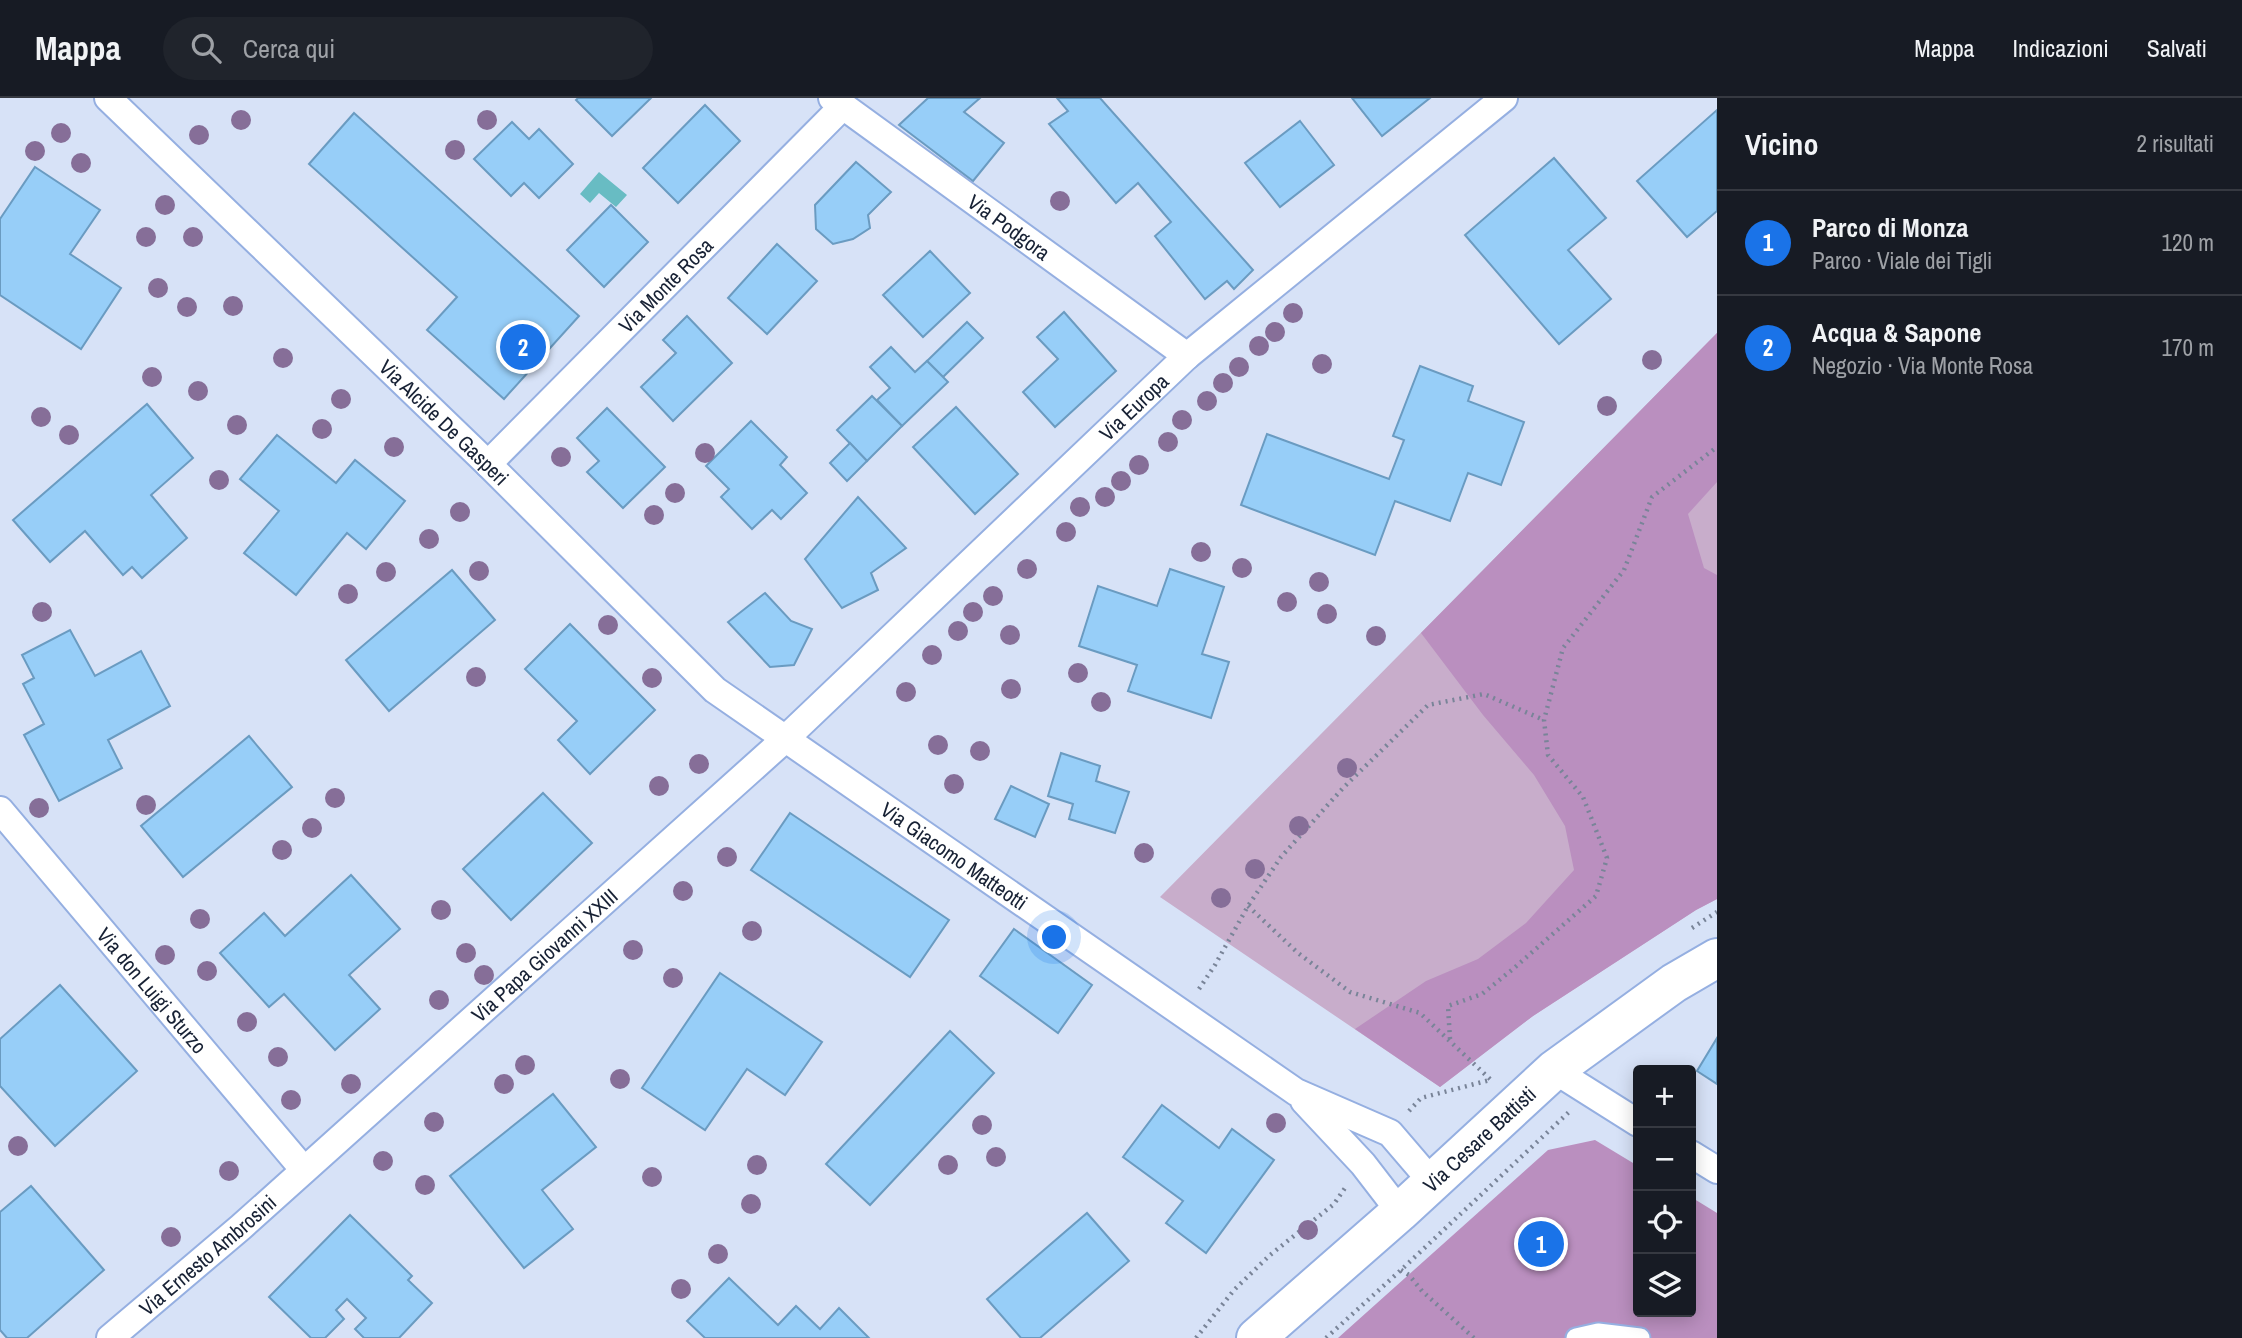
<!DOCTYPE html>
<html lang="it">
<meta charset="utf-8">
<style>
:root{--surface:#171b24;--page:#20242c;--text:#f1f3f6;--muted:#9ea1a6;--line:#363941;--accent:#1a73e8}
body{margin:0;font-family:"Archivo Narrow",sans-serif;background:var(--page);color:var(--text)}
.controls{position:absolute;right:21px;bottom:21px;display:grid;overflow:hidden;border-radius:7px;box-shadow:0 4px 18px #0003}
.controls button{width:63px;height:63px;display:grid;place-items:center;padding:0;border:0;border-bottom:2px solid var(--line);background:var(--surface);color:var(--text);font:35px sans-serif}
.you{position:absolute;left:1055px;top:840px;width:24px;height:24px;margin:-18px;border:5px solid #fff;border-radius:50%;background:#1a73e8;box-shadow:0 0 0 10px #1a73e833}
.badge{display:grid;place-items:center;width:46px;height:46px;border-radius:50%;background:var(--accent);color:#fff;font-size:23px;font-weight:700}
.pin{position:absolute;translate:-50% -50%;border:4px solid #fff;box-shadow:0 2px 7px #0006}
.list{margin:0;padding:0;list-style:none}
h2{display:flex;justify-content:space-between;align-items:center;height:91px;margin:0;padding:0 28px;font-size:30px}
h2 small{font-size:23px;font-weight:400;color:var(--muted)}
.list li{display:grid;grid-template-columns:46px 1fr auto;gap:21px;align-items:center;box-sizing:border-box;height:105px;padding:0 28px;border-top:2px solid var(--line)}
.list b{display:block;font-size:26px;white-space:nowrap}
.list p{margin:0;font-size:23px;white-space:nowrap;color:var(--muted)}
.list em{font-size:23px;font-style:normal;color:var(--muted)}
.icon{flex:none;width:38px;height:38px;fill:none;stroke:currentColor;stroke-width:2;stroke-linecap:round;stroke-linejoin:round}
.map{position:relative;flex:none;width:1717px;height:1240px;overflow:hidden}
header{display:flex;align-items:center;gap:42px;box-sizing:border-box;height:98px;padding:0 35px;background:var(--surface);border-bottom:2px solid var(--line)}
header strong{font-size:33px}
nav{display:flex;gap:38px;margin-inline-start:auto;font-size:24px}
.search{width:490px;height:63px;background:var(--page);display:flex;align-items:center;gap:18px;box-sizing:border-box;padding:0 24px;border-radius:38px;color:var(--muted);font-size:26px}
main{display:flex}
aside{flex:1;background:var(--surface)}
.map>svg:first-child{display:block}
</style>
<header>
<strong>Mappa</strong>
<div class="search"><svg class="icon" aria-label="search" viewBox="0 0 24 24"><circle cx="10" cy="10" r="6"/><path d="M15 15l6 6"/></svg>Cerca qui</div>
<nav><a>Mappa</a><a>Indicazioni</a><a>Salvati</a></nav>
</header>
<main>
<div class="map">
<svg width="1717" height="1240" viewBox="0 0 1717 1240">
<rect width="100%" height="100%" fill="#d7e2f7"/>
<polygon fill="#c8adcb" points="1717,235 1717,801 1696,812 1533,918 1440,989 1160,799"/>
<g fill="#ba8fbf">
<polygon points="1717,235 1717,384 1688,416 1704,470 1717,477 1717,801 1696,812 1533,918 1440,989 1355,931 1426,883 1478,861 1526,825 1574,772 1565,728 1534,677 1483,617 1421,535"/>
<polygon points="1595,1042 1638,1068 1638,1214 1691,1214 1691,1099 1717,1115 1717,1240 1338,1240 1548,1052"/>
</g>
<polygon fill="#68bcc3" points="599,74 627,97 616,109 599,95 590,105 580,96"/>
<g fill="#97cef8" stroke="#6a9bc1" stroke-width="2">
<polygon points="578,0 651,0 612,38 576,2"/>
<polygon points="928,0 980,0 964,14 1004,45 973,83 899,27"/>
<polygon points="1057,0 1100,0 1253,172 1234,191 1227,183 1205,201 1155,138 1171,124 1138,85 1116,105 1049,26 1068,13"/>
<polygon points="1352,0 1430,0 1382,38"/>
<polygon points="705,7 740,43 678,105 643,70"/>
<polygon points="1717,12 1717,113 1687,139 1637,83"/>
<polygon points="354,15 579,218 504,301 427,232 457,199 309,66"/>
<polygon points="1300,23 1334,67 1280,109 1245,65"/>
<polygon points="512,24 529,41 539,31 573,66 539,100 524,85 511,98 474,61"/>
<polygon points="1554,60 1606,120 1568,152 1611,201 1559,246 1465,137"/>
<polygon points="856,64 891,94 868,117 870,130 853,141 833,146 816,131 815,107"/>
<polygon points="35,69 100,112 70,156 121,190 81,251 0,197 0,121"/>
<polygon points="611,107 648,144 604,189 567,152"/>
<polygon points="777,146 817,183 767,236 728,200"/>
<polygon points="930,153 970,195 923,239 883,197"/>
<polygon points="1064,214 1116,273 1055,329 1023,294 1058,261 1037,239"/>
<polygon points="687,218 732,265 673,323 641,289 676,255 663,242"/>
<polygon points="967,224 983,240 943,279 927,263"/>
<polygon points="891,249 915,274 927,263 948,284 902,328 877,302 890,290 870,269"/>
<polygon points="1420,268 1473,288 1468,303 1524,324 1501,387 1468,375 1450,423 1395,403 1375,457 1241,407 1267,336 1389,381 1404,342 1393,338"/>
<polygon points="872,298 902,328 867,363 837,332"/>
<polygon points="147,306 193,360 151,397 187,440 142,480 132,469 123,477 85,433 50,464 13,422"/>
<polygon points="956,309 1018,376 975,416 913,349"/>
<polygon points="607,310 665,369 623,410 587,374 599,363 577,340"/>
<polygon points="751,323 787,359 780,367 807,395 781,421 772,412 752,431 721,399 729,391 706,368"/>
<polygon points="277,337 336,385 355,362 405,403 366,451 347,435 296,497 244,455 279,413 240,381"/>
<polygon points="850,345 867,363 847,383 830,365"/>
<polygon points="858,399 906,450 871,475 878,492 842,510 805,461"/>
<polygon points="1170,471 1224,489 1202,556 1229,564 1211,620 1128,593 1137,567 1079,548 1098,488 1157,508"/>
<polygon points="452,472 495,522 389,613 346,562"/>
<polygon points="765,495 791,523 812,531 794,567 770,569 728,524"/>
<polygon points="570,526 655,612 590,676 558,642 577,623 525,571"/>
<polygon points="70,532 95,578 141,553 170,608 108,642 122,670 59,703 24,637 44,626 23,586 34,580 22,557"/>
<polygon points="249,638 292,689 183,779 141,728"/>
<polygon points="1061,655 1100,668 1096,683 1129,694 1115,735 1069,721 1073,706 1048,698"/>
<polygon points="1011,688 1049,706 1035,739 995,721"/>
<polygon points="543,695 592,745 511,822 463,771"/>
<polygon points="790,715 949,822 910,879 751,772"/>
<polygon points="351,777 400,831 349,877 380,911 335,952 284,896 269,909 220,855 264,815 285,838"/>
<polygon points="1014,831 1092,887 1058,935 980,878"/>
<polygon points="720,875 822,944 785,997 747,971 705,1032 642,990"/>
<polygon points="60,887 137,973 55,1048 0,988 0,941"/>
<polygon points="950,933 994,975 870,1107 826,1066"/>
<polygon points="1717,940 1717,986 1697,973"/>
<polygon points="553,996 596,1049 542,1092 573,1131 524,1170 450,1078"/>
<polygon points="1162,1007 1219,1050 1232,1031 1274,1062 1206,1155 1166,1125 1183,1103 1123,1059"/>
<polygon points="31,1088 104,1172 27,1240 7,1240 0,1232 0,1114"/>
<polygon points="1087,1115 1129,1163 1040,1240 1021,1240 987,1201"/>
<polygon points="350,1117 412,1178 408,1182 432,1205 399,1240 364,1240 355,1231 366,1220 347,1201 336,1212 344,1221 325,1240 311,1240 269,1199"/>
<polygon points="729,1180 778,1227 796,1208 820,1231 839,1210 869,1240 705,1240 687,1223"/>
</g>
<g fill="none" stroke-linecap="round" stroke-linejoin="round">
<defs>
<polyline id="pedestrian" points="1576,1240 1598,1235 1640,1240"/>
<g id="minor">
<path id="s1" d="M 108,0 L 488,366 L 715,592 L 1296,994 L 1390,1035 L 1432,1084"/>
<path id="s2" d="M 832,0 L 1187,258"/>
<path id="s3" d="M 488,366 L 842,9"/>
<path id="s4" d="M 0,712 L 304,1072"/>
<polyline points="1554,972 1638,1025"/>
<polyline points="1304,1003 1363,1066 1400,1114"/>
<polyline points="1691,1056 1717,1072"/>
<path id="s5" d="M 110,1240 L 241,1129 L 784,642 L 1187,258 L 1504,0"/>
</g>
<g id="secondary">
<path id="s6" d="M 1256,1240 L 1400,1114 L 1554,972 L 1674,885 L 1717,860"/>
</g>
</defs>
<use href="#pedestrian" stroke="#95afe1" stroke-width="23"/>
<use href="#minor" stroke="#95afe1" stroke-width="30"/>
<use href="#secondary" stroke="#95afe1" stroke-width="42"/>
<g stroke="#798498" stroke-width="4.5" stroke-dasharray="2 5" stroke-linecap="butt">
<polyline points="1248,808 1298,855 1350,894 1420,915 1491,982"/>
<polyline points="1692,830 1717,814"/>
<polyline points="1199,891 1215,867 1248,808 1281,759 1343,690 1428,607 1484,596 1544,622"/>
<polyline points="1450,941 1448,908 1482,896 1513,871 1596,798 1607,760 1583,699 1548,657 1544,622 1563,550 1624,472 1652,399 1717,349"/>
<polyline points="1409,1013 1421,1000 1490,982"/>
<polyline points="1401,1172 1409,1177 1422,1193 1474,1240"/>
<polyline points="1196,1240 1234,1192 1270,1157 1334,1106 1345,1090"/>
<polyline points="1326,1240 1401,1172 1569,1014"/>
</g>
<use href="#pedestrian" stroke="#fff" stroke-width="19"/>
<use href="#minor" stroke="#fff" stroke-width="26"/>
<use href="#secondary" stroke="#fff" stroke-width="38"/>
</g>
<g fill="#866e98">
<circle cx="241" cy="22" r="10"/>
<circle cx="487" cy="22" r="10"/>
<circle cx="61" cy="35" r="10"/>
<circle cx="199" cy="37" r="10"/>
<circle cx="455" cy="52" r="10"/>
<circle cx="35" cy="53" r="10"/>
<circle cx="81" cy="65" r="10"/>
<circle cx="1060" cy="103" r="10"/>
<circle cx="165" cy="107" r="10"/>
<circle cx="146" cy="139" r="10"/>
<circle cx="193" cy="139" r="10"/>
<circle cx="158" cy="190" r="10"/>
<circle cx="233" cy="208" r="10"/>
<circle cx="187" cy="209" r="10"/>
<circle cx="1293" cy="215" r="10"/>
<circle cx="1275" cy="234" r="10"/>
<circle cx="1259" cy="248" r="10"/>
<circle cx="283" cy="260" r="10"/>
<circle cx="1652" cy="262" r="10"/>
<circle cx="1322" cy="266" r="10"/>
<circle cx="1239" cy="269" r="10"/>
<circle cx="152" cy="279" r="10"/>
<circle cx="1223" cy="285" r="10"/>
<circle cx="198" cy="293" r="10"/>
<circle cx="341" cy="301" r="10"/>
<circle cx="1207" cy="303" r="10"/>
<circle cx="1607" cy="308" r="10"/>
<circle cx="41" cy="319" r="10"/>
<circle cx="1182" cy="322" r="10"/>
<circle cx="237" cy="327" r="10"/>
<circle cx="322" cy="331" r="10"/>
<circle cx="69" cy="337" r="10"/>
<circle cx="1168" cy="344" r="10"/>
<circle cx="394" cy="349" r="10"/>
<circle cx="705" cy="355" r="10"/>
<circle cx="561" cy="359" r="10"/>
<circle cx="1139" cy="367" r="10"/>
<circle cx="219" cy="382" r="10"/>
<circle cx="1121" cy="383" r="10"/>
<circle cx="675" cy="395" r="10"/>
<circle cx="1105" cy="399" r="10"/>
<circle cx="1080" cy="409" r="10"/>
<circle cx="460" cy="414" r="10"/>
<circle cx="654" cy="417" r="10"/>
<circle cx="1066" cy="434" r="10"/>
<circle cx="429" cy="441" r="10"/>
<circle cx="1201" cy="454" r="10"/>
<circle cx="1242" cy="470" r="10"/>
<circle cx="1027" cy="471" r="10"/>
<circle cx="479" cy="473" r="10"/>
<circle cx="386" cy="474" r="10"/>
<circle cx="1319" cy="484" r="10"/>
<circle cx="348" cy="496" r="10"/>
<circle cx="993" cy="498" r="10"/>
<circle cx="1287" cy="504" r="10"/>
<circle cx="42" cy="514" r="10"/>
<circle cx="973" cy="514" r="10"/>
<circle cx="1327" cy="516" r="10"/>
<circle cx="608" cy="527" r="10"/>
<circle cx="958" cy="533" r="10"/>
<circle cx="1010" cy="537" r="10"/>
<circle cx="1376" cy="538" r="10"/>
<circle cx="932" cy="557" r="10"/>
<circle cx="1078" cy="575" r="10"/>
<circle cx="476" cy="579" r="10"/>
<circle cx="652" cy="580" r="10"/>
<circle cx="1011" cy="591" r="10"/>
<circle cx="906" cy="594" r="10"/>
<circle cx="1101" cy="604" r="10"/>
<circle cx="938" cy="647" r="10"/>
<circle cx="980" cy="653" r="10"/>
<circle cx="699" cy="666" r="10"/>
<circle cx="1347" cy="670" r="10"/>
<circle cx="954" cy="686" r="10"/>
<circle cx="659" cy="688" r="10"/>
<circle cx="335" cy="700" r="10"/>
<circle cx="146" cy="707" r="10"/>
<circle cx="39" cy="710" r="10"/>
<circle cx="1299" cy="728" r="10"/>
<circle cx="312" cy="730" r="10"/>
<circle cx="282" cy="752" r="10"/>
<circle cx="1144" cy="755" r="10"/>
<circle cx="727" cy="759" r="10"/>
<circle cx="1255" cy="771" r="10"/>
<circle cx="683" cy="793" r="10"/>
<circle cx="1221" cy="800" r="10"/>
<circle cx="441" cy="812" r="10"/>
<circle cx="200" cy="821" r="10"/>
<circle cx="752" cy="833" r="10"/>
<circle cx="633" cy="852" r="10"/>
<circle cx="466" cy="855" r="10"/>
<circle cx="165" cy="857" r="10"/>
<circle cx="207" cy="873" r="10"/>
<circle cx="484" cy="877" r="10"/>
<circle cx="673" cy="880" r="10"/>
<circle cx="439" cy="902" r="10"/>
<circle cx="247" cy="924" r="10"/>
<circle cx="278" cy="959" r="10"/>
<circle cx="525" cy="967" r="10"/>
<circle cx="620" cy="981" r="10"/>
<circle cx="351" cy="986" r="10"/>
<circle cx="504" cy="986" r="10"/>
<circle cx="291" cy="1002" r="10"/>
<circle cx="434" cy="1024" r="10"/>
<circle cx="1276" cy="1025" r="10"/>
<circle cx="982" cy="1027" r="10"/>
<circle cx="18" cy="1048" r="10"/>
<circle cx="996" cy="1059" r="10"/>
<circle cx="383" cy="1063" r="10"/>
<circle cx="757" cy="1067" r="10"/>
<circle cx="948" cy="1067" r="10"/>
<circle cx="229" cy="1073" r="10"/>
<circle cx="652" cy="1079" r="10"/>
<circle cx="425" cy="1087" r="10"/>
<circle cx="751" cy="1106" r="10"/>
<circle cx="1308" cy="1132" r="10"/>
<circle cx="171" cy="1139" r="10"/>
<circle cx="718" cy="1156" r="10"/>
<circle cx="681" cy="1191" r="10"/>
</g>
<g text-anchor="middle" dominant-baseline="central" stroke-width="5" stroke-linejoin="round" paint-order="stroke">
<g font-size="21" fill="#172134" stroke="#fff">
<text stroke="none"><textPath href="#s2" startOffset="219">Via Podgora</textPath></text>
<text stroke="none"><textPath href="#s3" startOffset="252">Via Monte Rosa</textPath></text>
<text stroke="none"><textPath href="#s5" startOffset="1384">Via Europa</textPath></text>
<text stroke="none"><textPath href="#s1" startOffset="467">Via Alcide De Gasperi</textPath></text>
<text stroke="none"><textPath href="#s1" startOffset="1139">Via Giacomo Matteotti</textPath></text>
<text stroke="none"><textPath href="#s5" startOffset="579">Via Papa Giovanni XXIII</textPath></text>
<text stroke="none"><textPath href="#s4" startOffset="236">Via don Luigi Sturzo</textPath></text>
<text stroke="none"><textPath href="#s6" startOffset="299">Via Cesare Battisti</textPath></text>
<text stroke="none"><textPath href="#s5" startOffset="128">Via Ernesto Ambrosini</textPath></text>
</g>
</g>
</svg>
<div class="controls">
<button>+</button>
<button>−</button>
<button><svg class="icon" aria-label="locate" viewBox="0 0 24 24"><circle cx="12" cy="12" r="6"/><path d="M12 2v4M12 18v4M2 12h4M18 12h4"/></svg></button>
<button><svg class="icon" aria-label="layers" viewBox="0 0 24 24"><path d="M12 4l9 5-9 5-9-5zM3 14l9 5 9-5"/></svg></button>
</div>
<div class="you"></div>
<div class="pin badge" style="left:1541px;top:1146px">1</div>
<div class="pin badge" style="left:523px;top:249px">2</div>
</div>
<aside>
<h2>Vicino<small>2 risultati</small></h2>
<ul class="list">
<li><span class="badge">1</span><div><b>Parco di Monza</b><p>Parco · Viale dei Tigli</p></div><em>120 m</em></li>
<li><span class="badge">2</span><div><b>Acqua &amp; Sapone</b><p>Negozio · Via Monte Rosa</p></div><em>170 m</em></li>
</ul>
</aside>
</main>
